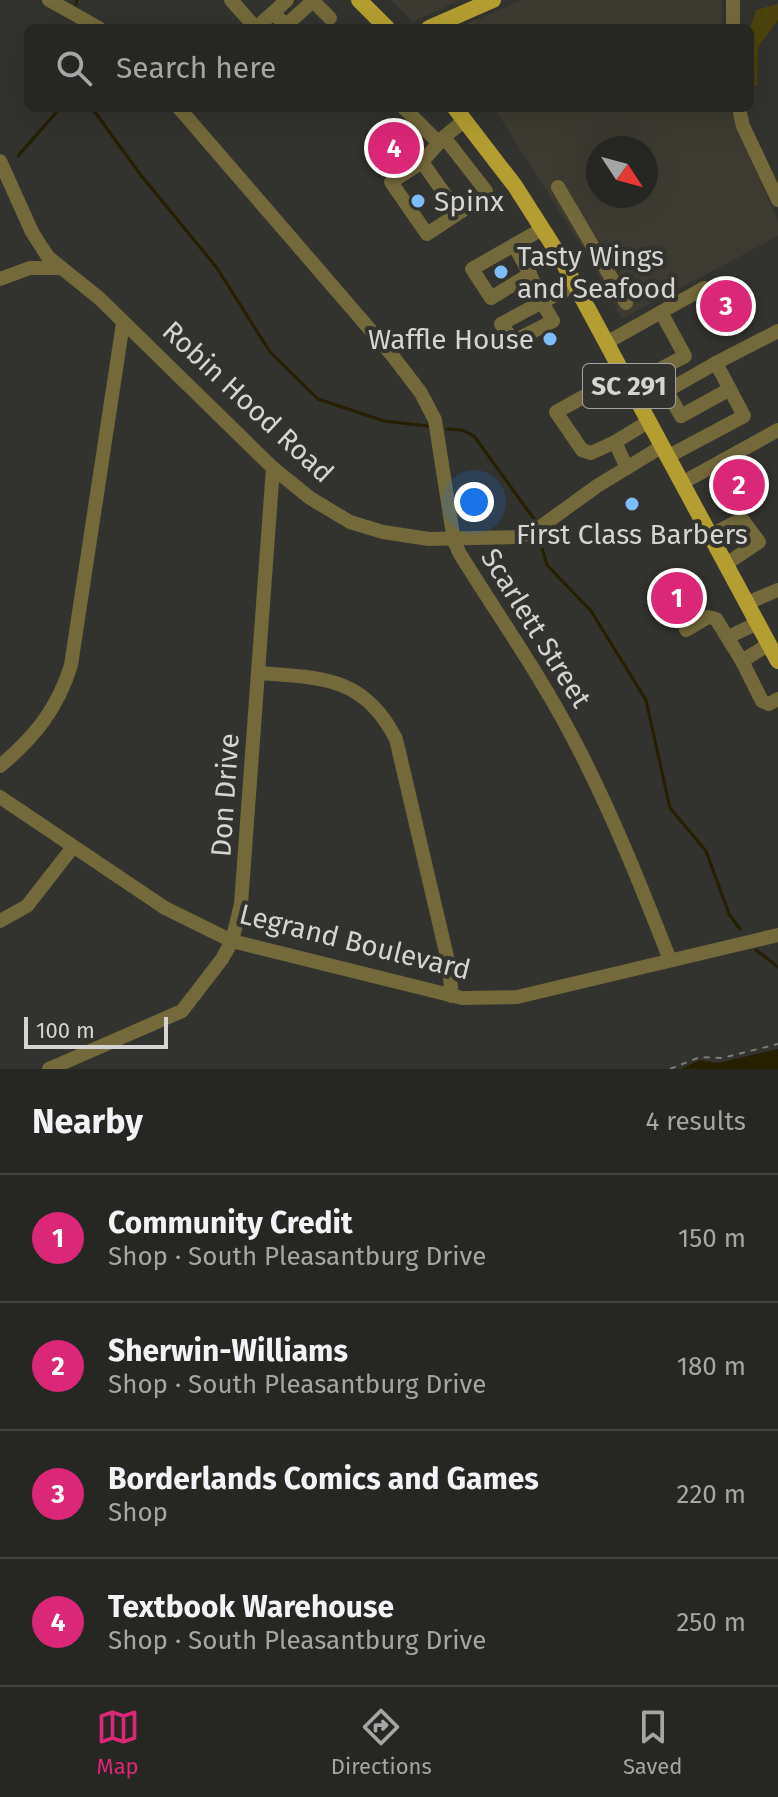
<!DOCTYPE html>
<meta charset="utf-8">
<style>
:root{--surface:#262622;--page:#2e2e2a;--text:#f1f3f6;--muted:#a4a5a5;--line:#424340;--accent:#db2777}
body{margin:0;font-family:"Fira Sans",sans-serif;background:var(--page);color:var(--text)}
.compass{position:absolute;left:586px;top:136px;width:72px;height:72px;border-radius:50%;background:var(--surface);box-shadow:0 8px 32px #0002;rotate:126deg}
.scale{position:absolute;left:24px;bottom:20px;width:144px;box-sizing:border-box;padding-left:8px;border:4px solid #d5d4d2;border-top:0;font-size:22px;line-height:28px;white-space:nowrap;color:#d5d4d2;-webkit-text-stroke:6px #32322e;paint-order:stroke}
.you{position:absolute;left:474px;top:502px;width:28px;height:28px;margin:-20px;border:6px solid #fff;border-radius:50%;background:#1a73e8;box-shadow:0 0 0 12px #1a73e833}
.badge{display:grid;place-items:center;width:52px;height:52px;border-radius:50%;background:var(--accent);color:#fff;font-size:26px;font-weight:700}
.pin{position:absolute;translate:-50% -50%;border:4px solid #fff;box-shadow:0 2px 8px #0006}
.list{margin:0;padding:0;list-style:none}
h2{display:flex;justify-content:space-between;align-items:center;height:104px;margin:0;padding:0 32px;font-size:34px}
h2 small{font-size:26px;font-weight:400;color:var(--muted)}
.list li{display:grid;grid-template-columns:52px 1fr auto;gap:24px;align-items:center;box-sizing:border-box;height:128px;padding:0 32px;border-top:2px solid var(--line)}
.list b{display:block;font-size:30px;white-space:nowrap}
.list p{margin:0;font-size:26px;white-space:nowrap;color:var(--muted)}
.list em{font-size:26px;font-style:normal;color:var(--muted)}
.icon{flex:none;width:44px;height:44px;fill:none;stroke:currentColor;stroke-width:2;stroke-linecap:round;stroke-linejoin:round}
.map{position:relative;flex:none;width:778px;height:1069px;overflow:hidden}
.search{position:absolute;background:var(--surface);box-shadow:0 8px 32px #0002;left:24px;right:24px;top:24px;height:88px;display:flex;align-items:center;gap:20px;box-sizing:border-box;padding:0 28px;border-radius:12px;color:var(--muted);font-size:30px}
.sheet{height:616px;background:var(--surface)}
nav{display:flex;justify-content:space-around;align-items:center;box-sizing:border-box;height:112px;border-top:2px solid var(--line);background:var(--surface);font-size:22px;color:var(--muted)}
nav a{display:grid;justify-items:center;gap:4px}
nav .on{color:var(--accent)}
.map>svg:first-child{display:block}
</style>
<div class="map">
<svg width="778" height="1069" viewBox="0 0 778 1069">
<rect width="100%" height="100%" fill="#32322e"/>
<g fill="#3d3b31" fill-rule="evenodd">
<polygon points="391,0 461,0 413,22"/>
<polygon points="522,0 722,0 722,28 457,28"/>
<path d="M 494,108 L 730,108 L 778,221 L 778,236 L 622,319 L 594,266 ZM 598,148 L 646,148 L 646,196 L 598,196 Z"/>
</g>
<polygon fill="#4c420d" points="778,4 778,20 758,47 757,86 750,88 750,28 756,10"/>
<polygon fill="#261f00" points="778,1049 778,1069 681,1069 700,1060 718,1063"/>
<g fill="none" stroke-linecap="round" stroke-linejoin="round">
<g stroke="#261f00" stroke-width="3">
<polyline points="76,4 77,0"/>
<polyline points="92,108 140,174 217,268 270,352 318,399 384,421 428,426"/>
<polyline points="18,156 60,108"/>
<polyline points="447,429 462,430 474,436 534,519"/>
<polyline points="540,541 547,565 591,611 646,700 670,808 706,851 729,914 740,929"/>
<polyline points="756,950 778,967"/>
</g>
<polyline stroke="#7d7c79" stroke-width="2" stroke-dasharray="6 6" stroke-linecap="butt" points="670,1069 700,1057 722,1058 778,1044"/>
<g stroke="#73693a" stroke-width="14">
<polyline points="49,0 99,28"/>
<polyline points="231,0 256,28"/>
<polyline points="733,0 733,28"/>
<polyline points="273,13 286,25 313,1 330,18"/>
<polyline points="256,28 287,0"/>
<path d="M 179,108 L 392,355 L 421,393 L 435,420 L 454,541 L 460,554 C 499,617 541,676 575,742 C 612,813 641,886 670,960"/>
<polyline points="404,108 439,143"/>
<polyline points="739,108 743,126 778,200"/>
<polyline points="465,120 444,137 486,191"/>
<polyline points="444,137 422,162 391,182 427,234 477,201"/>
<polyline points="0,161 32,232 48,257 99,298 273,468 310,498 350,522 383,532 429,539 519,537 539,528 597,486 661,447"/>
<polyline points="422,162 458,213"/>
<polyline points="558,187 626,303"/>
<polyline points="514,245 530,274 491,298 472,269 542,229"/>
<polyline points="530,274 542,302 575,285"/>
<polyline points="0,279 30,268 61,268"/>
<polygon points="542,302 553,321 514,341 501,324"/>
<polyline points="606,343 704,288"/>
<polyline points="716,363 778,331"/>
<polyline points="629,386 685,356 661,312"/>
<polyline points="667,391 681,416 730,389"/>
<polyline points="640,406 716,363 744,416 667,457"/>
<polyline points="615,442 591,453 582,450 556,412 623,375"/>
<polyline points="627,468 615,442 648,422"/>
<polyline points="682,483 778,430"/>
<polyline points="711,535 742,519 759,542 726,564"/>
<polyline points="747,603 778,590"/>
<polyline points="686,630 708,617 716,619 742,661"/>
<polyline points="728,637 758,623"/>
<polyline points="769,644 742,661 762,701 769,704 778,699"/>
<path d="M 259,673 C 322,678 364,676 396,739 L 448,961 L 452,996"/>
<path d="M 0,766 C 34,738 58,708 71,665 L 123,323"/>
<polyline points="0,797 165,908 232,941 462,998 517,997 778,935"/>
<polyline points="0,921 27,906 73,847"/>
<polyline points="49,1069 182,1011 222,959 232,941 241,904 273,468"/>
</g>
<g stroke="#b49e31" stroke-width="16">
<polyline points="359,0 387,28"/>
<polyline points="429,28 493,0"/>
<polyline points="455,108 515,186 559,255 778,661"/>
</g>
</g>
<g fill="#7ebdf9" stroke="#32322e" stroke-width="3">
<circle cx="418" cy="201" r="8"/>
<circle cx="501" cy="272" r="8"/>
<circle cx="550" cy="339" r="8"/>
<circle cx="632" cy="504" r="8"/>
</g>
<g text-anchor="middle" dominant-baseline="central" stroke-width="8" stroke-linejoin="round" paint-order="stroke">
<rect fill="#32322e" stroke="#a4a3a1" stroke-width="2" x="583" y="364" width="92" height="44" rx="6"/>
<g font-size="26" font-weight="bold" fill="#d5d4d2">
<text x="629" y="386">SC 291</text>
</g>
<g font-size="28" fill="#d5d4d2" stroke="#32322e" text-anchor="start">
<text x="434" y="201">Spinx</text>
<text x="517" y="256">Tasty Wings<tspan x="517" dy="32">and Seafood</tspan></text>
<text x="534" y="339" text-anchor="end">Waffle House</text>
<text x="632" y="534" text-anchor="middle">First Class Barbers</text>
</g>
<g font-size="28" fill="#d5d4d2" stroke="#32322e">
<text transform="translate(248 402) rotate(43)">Robin Hood Road</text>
<text transform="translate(536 628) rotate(58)">Scarlett Street</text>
<text transform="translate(225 795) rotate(-86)">Don Drive</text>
<text transform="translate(355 942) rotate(14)">Legrand Boulevard</text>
</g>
</g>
</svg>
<svg class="compass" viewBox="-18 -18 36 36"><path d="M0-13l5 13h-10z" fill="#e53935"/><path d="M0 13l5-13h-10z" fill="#a4a5a5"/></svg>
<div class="scale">100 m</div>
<div class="you"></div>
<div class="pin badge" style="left:677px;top:598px">1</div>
<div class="pin badge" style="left:739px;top:485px">2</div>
<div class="pin badge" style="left:726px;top:306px">3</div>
<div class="pin badge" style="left:394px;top:148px">4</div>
<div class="search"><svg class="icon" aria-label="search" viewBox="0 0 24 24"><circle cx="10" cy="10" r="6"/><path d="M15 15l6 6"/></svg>Search here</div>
</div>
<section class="sheet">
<h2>Nearby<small>4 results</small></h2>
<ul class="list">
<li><span class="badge">1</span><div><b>Community Credit</b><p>Shop · South Pleasantburg Drive</p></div><em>150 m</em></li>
<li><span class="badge">2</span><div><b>Sherwin-Williams</b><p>Shop · South Pleasantburg Drive</p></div><em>180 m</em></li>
<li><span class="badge">3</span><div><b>Borderlands Comics and Games</b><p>Shop</p></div><em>220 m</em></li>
<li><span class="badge">4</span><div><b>Textbook Warehouse</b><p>Shop · South Pleasantburg Drive</p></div><em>250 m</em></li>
</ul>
</section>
<nav>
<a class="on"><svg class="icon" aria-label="map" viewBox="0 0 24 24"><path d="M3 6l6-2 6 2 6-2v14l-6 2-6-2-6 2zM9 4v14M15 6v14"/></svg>Map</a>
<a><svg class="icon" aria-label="directions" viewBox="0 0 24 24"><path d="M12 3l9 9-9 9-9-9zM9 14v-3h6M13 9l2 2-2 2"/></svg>Directions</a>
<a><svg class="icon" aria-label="saved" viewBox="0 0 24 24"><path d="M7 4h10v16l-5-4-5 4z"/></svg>Saved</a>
</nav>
